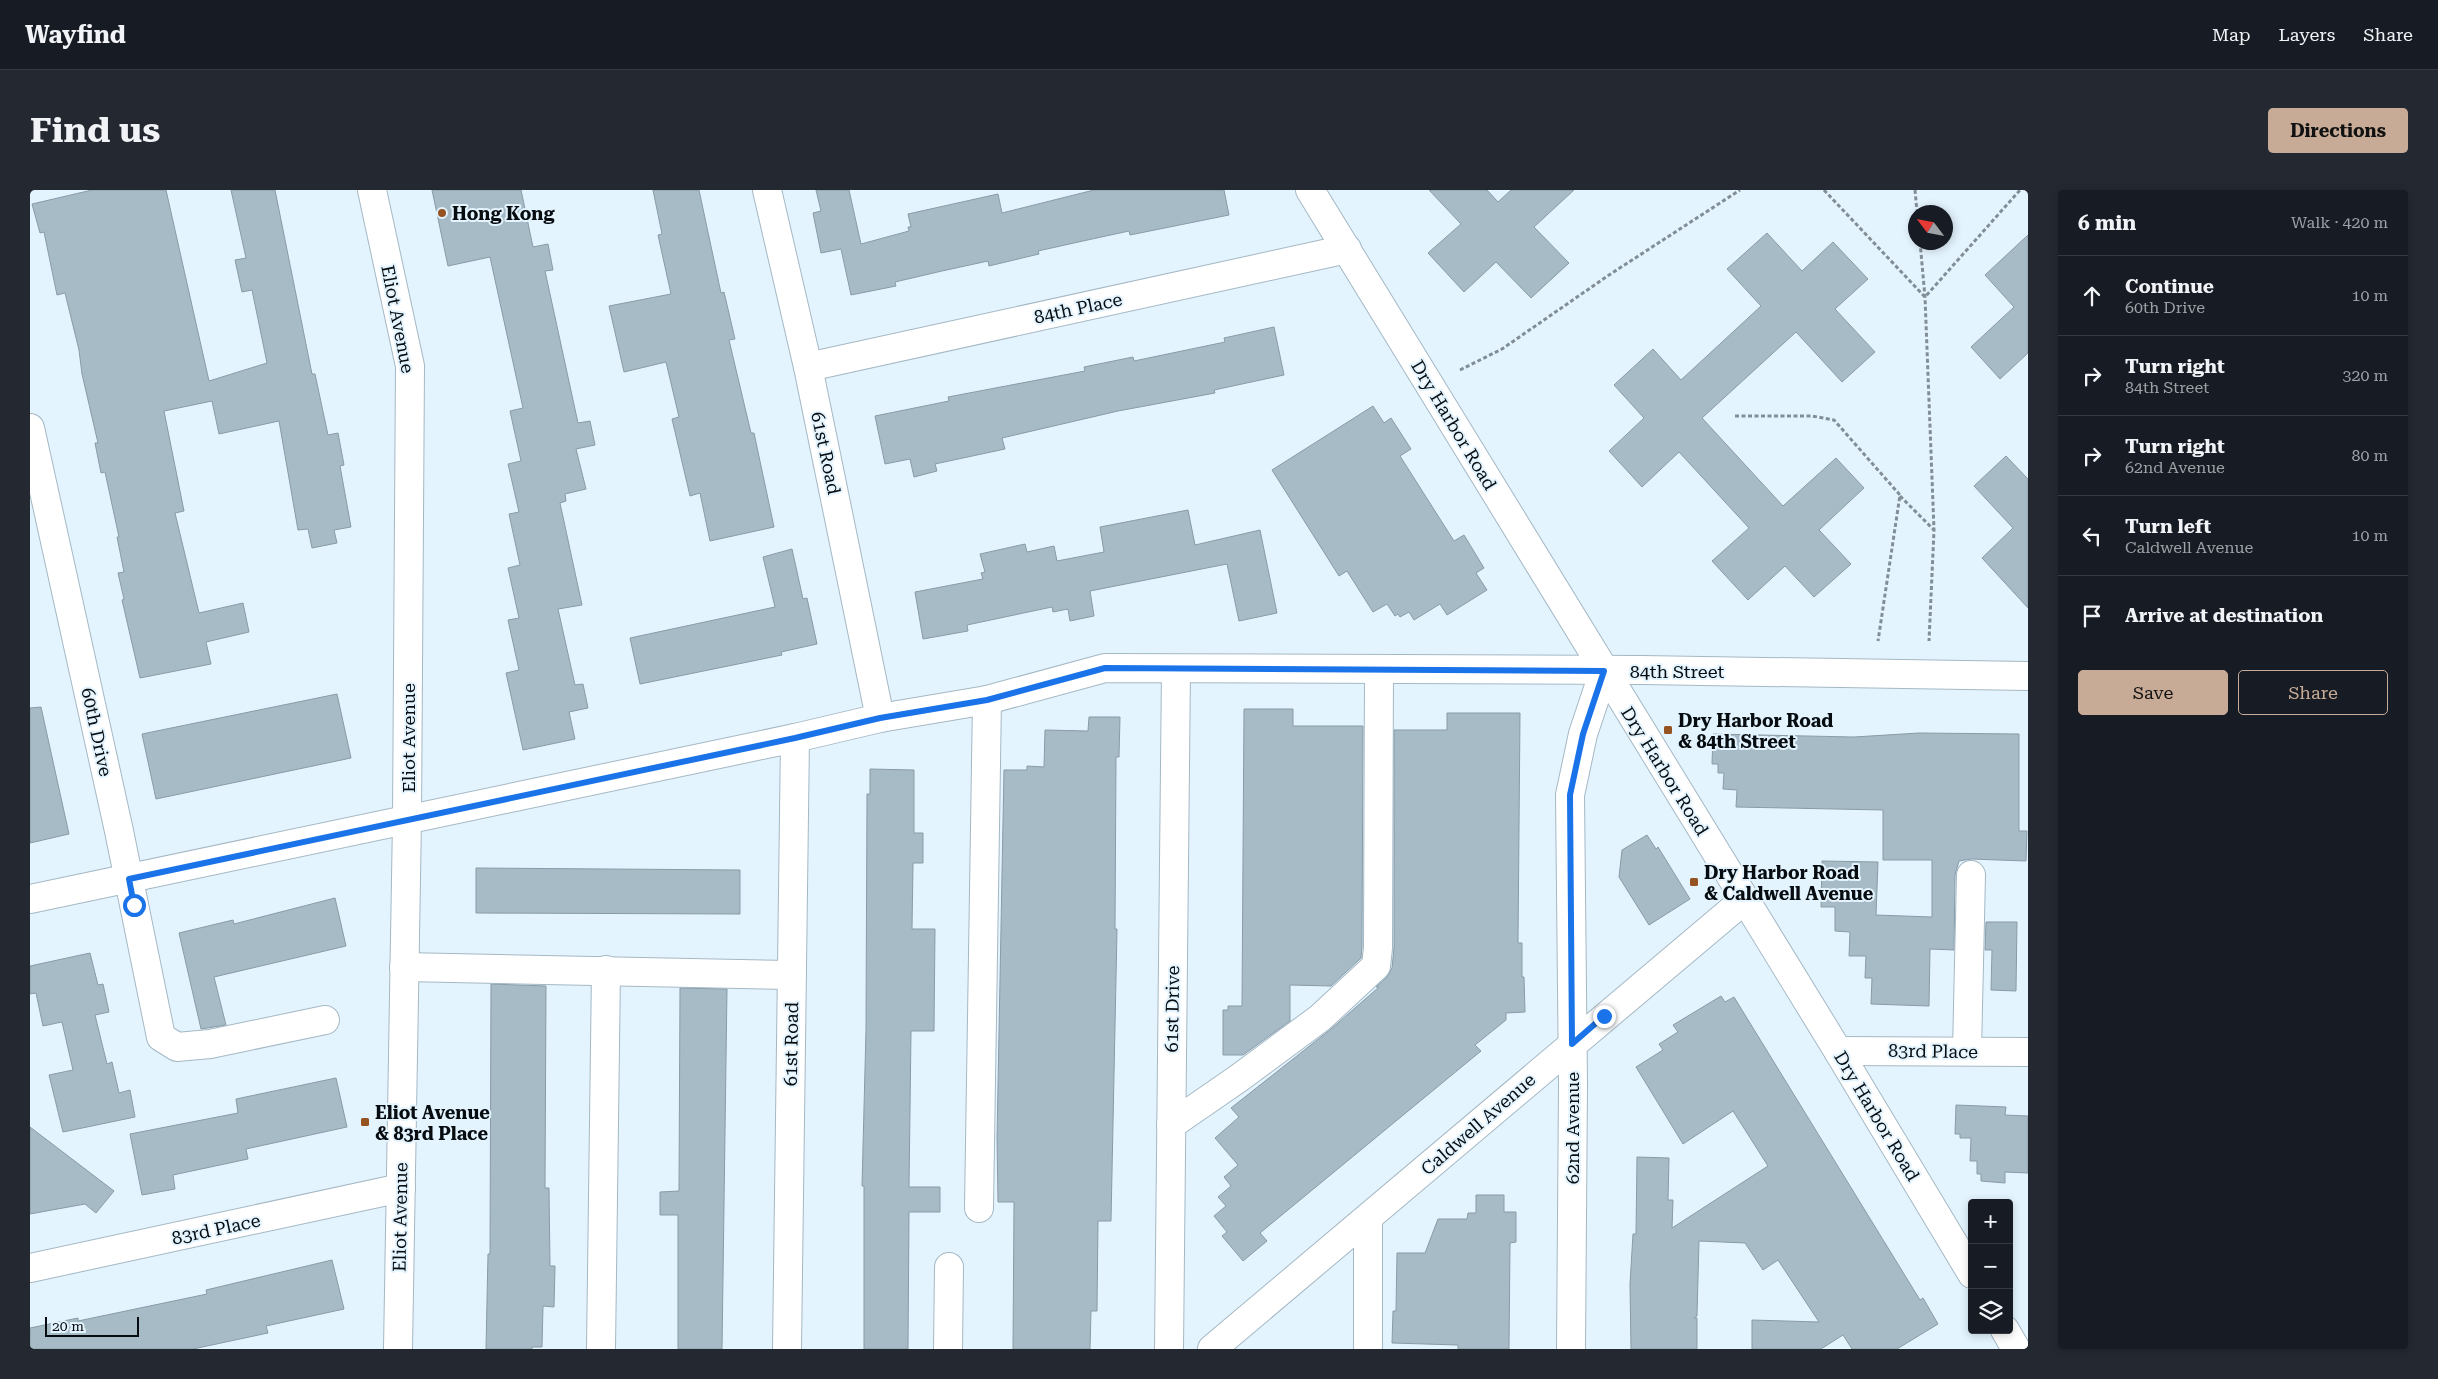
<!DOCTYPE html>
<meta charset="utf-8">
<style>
:root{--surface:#171b24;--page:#242831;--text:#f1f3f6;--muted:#9ea1a6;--line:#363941;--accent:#c7ab96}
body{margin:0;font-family:"Roboto Serif",serif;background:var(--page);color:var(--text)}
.controls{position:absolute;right:15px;bottom:15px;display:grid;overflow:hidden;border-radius:5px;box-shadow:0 2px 8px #0003}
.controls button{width:45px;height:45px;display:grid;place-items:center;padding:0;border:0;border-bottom:1px solid var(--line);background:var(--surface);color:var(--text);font:25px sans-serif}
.compass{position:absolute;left:1878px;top:15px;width:45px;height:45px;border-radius:50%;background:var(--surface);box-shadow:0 2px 8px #0003;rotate:302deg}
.scale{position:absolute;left:15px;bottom:12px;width:94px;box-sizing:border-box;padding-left:5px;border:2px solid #060c10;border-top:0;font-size:14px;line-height:18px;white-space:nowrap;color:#060c10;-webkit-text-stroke:4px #e4f4ff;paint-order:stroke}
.stop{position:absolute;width:15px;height:15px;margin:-11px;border:4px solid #1a73e8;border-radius:50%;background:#fff}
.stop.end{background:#1a73e8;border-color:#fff;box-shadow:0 1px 5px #0008}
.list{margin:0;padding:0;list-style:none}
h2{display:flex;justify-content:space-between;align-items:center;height:65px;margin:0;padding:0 20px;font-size:21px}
h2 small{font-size:16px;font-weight:400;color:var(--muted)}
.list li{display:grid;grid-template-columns:32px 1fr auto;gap:15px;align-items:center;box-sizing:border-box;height:80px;padding:0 20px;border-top:1px solid var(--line)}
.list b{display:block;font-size:19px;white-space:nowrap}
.list p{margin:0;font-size:16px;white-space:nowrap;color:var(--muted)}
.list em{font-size:16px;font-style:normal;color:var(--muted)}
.actions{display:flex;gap:10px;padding:15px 20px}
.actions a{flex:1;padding:11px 0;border:1px solid var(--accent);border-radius:5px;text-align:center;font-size:18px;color:var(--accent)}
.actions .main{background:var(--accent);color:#111}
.icon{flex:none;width:28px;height:28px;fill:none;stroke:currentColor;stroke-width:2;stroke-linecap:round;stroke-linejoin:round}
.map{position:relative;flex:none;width:1998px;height:1159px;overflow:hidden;border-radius:5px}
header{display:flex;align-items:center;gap:30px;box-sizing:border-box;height:70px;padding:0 25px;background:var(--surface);border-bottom:1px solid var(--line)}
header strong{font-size:24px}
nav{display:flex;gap:28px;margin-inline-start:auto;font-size:18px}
.intro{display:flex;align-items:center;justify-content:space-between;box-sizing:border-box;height:120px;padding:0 30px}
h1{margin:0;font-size:35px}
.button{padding:12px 22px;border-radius:5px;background:var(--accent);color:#111;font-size:18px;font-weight:700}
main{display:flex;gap:30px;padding:0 30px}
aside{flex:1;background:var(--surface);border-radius:5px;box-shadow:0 2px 8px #0003}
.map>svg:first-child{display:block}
</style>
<header>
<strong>Wayfind</strong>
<nav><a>Map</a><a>Layers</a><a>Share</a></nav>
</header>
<div class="intro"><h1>Find us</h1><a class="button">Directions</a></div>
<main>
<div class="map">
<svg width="1998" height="1159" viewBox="0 0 1998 1159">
<rect width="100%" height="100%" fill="#e4f4ff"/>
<g fill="#a7bbc7" stroke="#889ba7">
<polygon points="62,0 136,0 179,191 237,173 222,100 212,102 205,70 216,68 201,0 245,0 282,184 285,184 298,245 308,243 314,275 310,276 321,337 304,340 307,353 282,358 278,339 268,340 249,231 189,244 182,211 134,221 154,321 145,323 169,423 213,413 219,442 176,452 181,474 110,488 92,410 94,409 88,383 94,382 87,347 89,347 75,282 71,283 65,253 68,253 52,184 49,160 35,103 27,105 14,42 10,43 2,14"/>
<polygon points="402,0 491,0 503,57 518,54 523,80 515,81 548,233 560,231 565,255 546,259 556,299 535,304 536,311 530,313 552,415 528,419 545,495 553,494 558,518 539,522 545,549 493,560 476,483 489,480 478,430 489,428 478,378 490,375 479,324 489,322 478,274 491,271 480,221 493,218 460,67 418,76"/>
<polygon points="623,0 669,0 691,103 694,102 705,149 699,150 721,243 724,243 744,337 680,351 670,303 660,306 642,229 649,227 636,172 594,182 579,116 641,104 628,45 632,44"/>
<polygon points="786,0 819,0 831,54 879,41 878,37 881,37 878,24 968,4 972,23 1064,0 1194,0 1199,25 1100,45 1099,41 1053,51 1008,61 1009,64 959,76 958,71 912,81 865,92 866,96 821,105 811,59 791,63 783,23 791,21"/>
<polygon points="1399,0 1457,0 1468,12 1481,0 1544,0 1504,37 1539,73 1501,108 1466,72 1434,102 1398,63 1431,34"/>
<polygon points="1737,43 1772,81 1803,52 1838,89 1805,119 1845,162 1812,192 1766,142 1672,228 1753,316 1806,268 1834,298 1789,340 1821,374 1784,407 1755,376 1718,410 1682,371 1719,338 1649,262 1612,297 1579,261 1614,228 1584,195 1623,159 1651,190 1731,116 1697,79"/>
<polygon points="1998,45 1998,163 1970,189 1941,157 1984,117 1955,85"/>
<polygon points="1244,137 1254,185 1184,200 1185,203 1088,221 972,248 975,259 905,274 907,281 884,287 880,269 855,274 845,226 919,211 918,207 1055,181 1054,177 1103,167 1104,171 1195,152 1194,148"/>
<polygon points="1343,216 1354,233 1361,228 1381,259 1370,266 1424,351 1434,345 1454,378 1446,383 1457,400 1417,425 1410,414 1384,430 1379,422 1370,427 1368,424 1365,426 1357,414 1343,422 1317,381 1309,386 1242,280"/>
<polygon points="1976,266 1998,289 1998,418 1952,368 1983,338 1944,296"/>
<polygon points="1158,320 1165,355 1230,340 1247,423 1209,431 1197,374 1060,401 1064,426 1040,431 1038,419 1023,422 1022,417 937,435 938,441 893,449 885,402 953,389 951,383 955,382 950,364 995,354 997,362 1024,356 1027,371 1074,362 1070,337"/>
<polygon points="762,359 773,409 777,408 787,454 751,462 752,465 610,494 600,448 745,417 733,367"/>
<polygon points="307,504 321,568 126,609 112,544"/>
<polygon points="11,517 39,644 0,653 0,518"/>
<polygon points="1214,519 1263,519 1263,536 1333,536 1332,757 1331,768 1301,796 1260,795 1260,831 1213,865 1193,865 1193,820 1198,820 1198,816 1212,816"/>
<polygon points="1417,523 1490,523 1488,753 1492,753 1492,787 1494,787 1495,822 1476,823 1476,830 1445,855 1451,861 1230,1043 1237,1051 1213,1071 1192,1046 1197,1042 1184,1026 1196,1016 1188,1007 1201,996 1194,987 1208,975 1185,948 1209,927 1201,918 1301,839 1349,797 1346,797 1357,787 1362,778 1364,758 1364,540 1417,540"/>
<polygon points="1059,527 1090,527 1089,567 1086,567 1085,739 1087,739 1081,1031 1068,1031 1067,1121 1061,1121 1060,1159 983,1159 984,1012 968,1012 967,948 974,580 997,580 997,576 1014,577 1015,540 1058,541"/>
<polygon points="1889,543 1989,544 1989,641 1997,641 1996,671 1941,669 1929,671 1925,685 1924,760 1900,759 1899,816 1841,814 1842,788 1835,788 1836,766 1819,766 1820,742 1805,741 1805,717 1791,717 1792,671 1848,672 1846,725 1902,727 1902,670 1853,670 1853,620 1706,617 1707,600 1693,599 1694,583 1688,583 1688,574 1682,574 1683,544 1824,547"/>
<polygon points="840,579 884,580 884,643 893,643 893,673 883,673 882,739 905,739 904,841 881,841 879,997 910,997 910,1022 879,1022 878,1159 834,1159 834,996 832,996 836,840 837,604 840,604"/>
<polygon points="1617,645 1626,659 1628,657 1660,709 1619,735 1589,687 1592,660"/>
<polygon points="446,678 710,680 710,724 446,723"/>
<polygon points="305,708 316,756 184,787 196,835 171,839 149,743 203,730 204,734"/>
<polygon points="1956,732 1987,732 1986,801 1961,800 1962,760 1955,760"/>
<polygon points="60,763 68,795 73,794 79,822 65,825 77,874 82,872 89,903 100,900 105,927 33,942 19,885 43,880 32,832 13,836 6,803 0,804 0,776"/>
<polygon points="461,794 516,796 515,998 519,998 520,1076 525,1076 524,1117 513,1116 512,1157 502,1157 502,1159 456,1159 458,1064 460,1064"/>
<polygon points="650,798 697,799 692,1159 648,1159 648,1025 630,1025 630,1002 649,1001"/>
<polygon points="1691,806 1695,812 1704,807 1890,1110 1893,1108 1908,1134 1867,1159 1822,1159 1813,1145 1791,1159 1722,1159 1722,1130 1789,1132 1748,1070 1733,1080 1715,1053 1669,1051 1667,1126 1664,1128 1667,1128 1667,1159 1601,1159 1600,1094 1603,1044 1606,1044 1607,967 1639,968 1638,1010 1643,1010 1642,1038 1738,976 1703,921 1653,954 1606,877 1633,860 1629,854 1648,842 1643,835"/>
<polygon points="306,888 317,937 216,959 218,969 143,985 145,999 112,1005 100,944 208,923 206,909"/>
<polygon points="1926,915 1976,917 1975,925 1998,926 1998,983 1975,982 1975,993 1951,991 1951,984 1947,984 1947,971 1940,971 1941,948 1930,948 1930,944 1925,944"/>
<polygon points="0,937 84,1001 66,1023 55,1014 0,1024"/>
<polygon points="1446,1005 1474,1005 1474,1022 1486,1022 1486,1052 1480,1053 1479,1159 1428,1159 1428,1155 1362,1153 1363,1121 1366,1121 1367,1063 1395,1063 1408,1029 1437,1029 1438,1023 1446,1023"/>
<polygon points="302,1070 314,1119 236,1136 238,1143 163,1159 0,1159 0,1138 48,1128 48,1131 177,1104 176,1100"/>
</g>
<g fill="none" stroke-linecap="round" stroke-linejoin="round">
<defs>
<g id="minor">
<polyline points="342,0 380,176 377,630 368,1159"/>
<polyline points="737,0 778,177 850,528"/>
<polyline points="1280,0 1808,861 1942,1084"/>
<polyline points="778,177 1317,59"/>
<polyline points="0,238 89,641 131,847 147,857 180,854 295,830"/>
<polyline points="0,709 765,548 850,528 957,510 1075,478 1612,480 1998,486"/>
<polyline points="374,777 762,785"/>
<polyline points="1808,861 1998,862"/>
<polyline points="1937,861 1941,685"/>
<polyline points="1141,935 1209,888 1290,828 1346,776 1348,758 1349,480"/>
<polyline points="949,1018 957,510"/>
<polyline points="1338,1029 1338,1159"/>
<polyline points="0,1078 371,998"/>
<polyline points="1975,1140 1986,1159"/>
<polyline points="571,1159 576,780"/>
<polyline points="757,1159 765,548"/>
<polyline points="918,1159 919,1077"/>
<polyline points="1139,1159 1146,479"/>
<polyline points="1182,1159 1714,710"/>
<polyline points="1541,1159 1543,896 1540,605 1553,544 1574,481"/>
</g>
</defs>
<use href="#minor" stroke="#a4b8c4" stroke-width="30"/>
<g stroke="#828e96" stroke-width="3" stroke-dasharray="4 2.5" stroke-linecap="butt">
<polyline points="1794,0 1895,107 1990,0"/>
<polyline points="1885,0 1887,22"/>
<polyline points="1890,52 1895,107 1904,340 1899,451"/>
<polyline points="1430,180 1472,159 1579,85 1710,0"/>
<polyline points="1705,226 1782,226 1804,230 1870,305 1848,451"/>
<polyline points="1870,306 1904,340"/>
</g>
<use href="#minor" stroke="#fff" stroke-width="28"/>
</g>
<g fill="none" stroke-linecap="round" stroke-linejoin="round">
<polyline stroke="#1a73e8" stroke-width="6" points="104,715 99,689 765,548 850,528 957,510 1075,478 1574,481 1553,544 1540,605 1542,854 1574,826"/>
</g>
<g fill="#945320" stroke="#e4f4ff" stroke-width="2">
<circle cx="412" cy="23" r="5"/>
<rect x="1633" y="535" width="10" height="10" rx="2.5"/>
<rect x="1659" y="687" width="10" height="10" rx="2.5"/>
<rect x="330" y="927" width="10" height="10" rx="2.5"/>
</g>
<g text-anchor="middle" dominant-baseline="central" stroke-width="4" stroke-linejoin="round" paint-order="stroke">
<g font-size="18" font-weight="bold" fill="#060c10" stroke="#e4f4ff" text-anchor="start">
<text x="422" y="23">Hong Kong</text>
<text x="1648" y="530">Dry Harbor Road<tspan x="1648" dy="21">&amp; 84th Street</tspan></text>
<text x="1674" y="682">Dry Harbor Road<tspan x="1674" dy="21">&amp; Caldwell Avenue</tspan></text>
<text x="345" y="922">Eliot Avenue<tspan x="345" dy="21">&amp; 83rd Place</tspan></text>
</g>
<g font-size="18" fill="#060c10" stroke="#e4f4ff">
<text transform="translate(1048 118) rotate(-12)">84th Place</text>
<text transform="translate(368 129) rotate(79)">Eliot Avenue</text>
<text transform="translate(1424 235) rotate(59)">Dry Harbor Road</text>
<text transform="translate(796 263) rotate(78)">61st Road</text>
<text x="1647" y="481">84th Street</text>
<text transform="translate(67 542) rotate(78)">60th Drive</text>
<text transform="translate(378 548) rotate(-90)">Eliot Avenue</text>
<text transform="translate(1635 581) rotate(58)">Dry Harbor Road</text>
<text transform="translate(1142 819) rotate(-89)">61st Drive</text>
<text transform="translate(761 854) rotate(-89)">61st Road</text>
<text transform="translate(1903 861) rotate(1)">83rd Place</text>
<text transform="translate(1847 926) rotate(59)">Dry Harbor Road</text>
<text transform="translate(1448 934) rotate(-41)">Caldwell Avenue</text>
<text transform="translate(1542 938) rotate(-90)">62nd Avenue</text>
<text transform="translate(370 1027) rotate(-89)">Eliot Avenue</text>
<text transform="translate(186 1039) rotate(-12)">83rd Place</text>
</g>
</g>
</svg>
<div class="controls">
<button>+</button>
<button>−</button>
<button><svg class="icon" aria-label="layers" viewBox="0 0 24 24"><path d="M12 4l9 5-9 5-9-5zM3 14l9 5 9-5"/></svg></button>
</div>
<svg class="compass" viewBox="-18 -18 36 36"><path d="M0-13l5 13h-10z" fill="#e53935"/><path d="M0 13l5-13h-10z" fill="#9ea1a6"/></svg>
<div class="scale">20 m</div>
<div class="stop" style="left:104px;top:715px"></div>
<div class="stop end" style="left:1574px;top:826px"></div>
</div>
<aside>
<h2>6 min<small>Walk · 420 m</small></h2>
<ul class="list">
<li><svg class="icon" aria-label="ahead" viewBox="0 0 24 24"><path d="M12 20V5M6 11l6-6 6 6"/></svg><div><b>Continue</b><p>60th Drive</p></div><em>10 m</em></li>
<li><svg class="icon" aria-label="right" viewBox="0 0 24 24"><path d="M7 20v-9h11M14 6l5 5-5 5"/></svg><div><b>Turn right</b><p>84th Street</p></div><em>320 m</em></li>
<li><svg class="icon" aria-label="right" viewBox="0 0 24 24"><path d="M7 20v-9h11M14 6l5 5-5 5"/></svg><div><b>Turn right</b><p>62nd Avenue</p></div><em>80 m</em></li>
<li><svg class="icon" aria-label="left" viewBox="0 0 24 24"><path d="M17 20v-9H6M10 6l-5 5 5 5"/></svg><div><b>Turn left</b><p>Caldwell Avenue</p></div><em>10 m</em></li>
<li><svg class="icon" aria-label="arrive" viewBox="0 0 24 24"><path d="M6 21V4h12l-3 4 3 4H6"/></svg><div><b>Arrive at destination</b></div></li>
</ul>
<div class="actions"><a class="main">Save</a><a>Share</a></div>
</aside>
</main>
